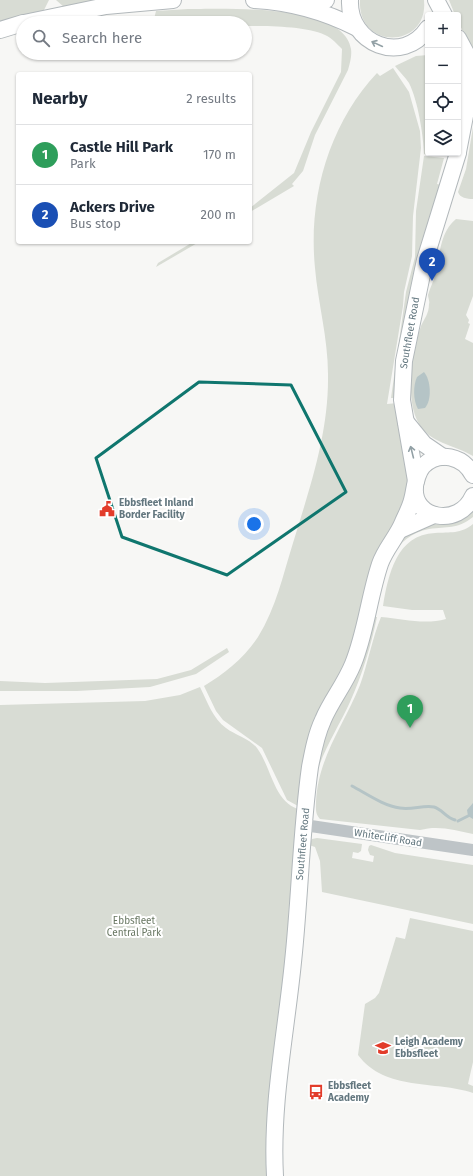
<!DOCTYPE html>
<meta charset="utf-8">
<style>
:root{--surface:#fff;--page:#f6f6f7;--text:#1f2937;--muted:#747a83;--line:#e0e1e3;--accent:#2563eb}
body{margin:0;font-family:"Fira Sans",sans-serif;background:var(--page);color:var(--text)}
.controls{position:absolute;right:12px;top:12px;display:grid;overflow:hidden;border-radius:4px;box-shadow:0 1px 3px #0004}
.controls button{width:36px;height:36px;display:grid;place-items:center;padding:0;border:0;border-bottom:1px solid var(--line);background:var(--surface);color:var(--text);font:20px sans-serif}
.you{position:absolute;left:254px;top:524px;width:14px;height:14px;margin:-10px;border:3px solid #fff;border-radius:50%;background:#1a73e8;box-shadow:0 0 0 6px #1a73e833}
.badge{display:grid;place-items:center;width:26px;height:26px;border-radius:50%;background:var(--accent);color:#fff;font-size:13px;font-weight:700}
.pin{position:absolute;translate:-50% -33px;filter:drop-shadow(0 1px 2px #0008)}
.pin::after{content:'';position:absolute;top:21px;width:14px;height:12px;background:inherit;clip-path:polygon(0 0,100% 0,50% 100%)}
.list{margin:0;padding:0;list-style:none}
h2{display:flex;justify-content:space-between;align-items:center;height:52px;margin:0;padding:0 16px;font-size:17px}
h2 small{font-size:13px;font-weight:400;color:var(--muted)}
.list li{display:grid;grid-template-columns:26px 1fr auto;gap:12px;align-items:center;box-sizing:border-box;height:60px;padding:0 16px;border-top:1px solid var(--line)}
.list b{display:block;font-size:15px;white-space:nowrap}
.list p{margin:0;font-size:13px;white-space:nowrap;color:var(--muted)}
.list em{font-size:13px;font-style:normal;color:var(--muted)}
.icon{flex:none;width:22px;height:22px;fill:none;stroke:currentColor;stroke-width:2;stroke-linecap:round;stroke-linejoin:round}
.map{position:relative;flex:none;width:473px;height:1176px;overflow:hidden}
.search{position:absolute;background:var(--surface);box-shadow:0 1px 3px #0004;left:16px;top:16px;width:236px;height:44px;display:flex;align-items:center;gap:10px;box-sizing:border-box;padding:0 14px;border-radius:22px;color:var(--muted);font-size:15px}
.panel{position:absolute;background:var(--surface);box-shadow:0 1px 3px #0004;left:16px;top:72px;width:236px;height:172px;border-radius:4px}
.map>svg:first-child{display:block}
</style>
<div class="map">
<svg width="473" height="1176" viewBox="0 0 473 1176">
<rect width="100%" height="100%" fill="#f7f7f5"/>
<g fill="#d8dcd4">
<polygon points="0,0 49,0 43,12 0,24"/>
<polygon points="56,0 111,0 64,7"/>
<path d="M 360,0 L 424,0 C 429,49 357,51 360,0 Z"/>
<polygon points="449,0 473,0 473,53 458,21 458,15 455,15"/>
<path d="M 188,9 C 221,9 345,3 351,49 C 352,56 350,63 348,70 L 315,135 L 303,171 L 292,184 L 294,186 L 250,212 L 250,208 L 294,173 L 311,132 L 341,72 L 342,49 C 337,44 332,38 325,35 C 306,26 267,26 245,26 L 245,23 L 153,23 L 156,11 Z"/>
<path d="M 428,55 L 428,153 L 446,153 L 445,156 L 424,154 C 423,134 418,101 409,83 C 405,77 399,71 395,66 L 416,56 Z"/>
<path d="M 393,68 L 409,92 L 420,131 L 421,148 L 413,216 L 412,256 L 404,292 L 403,306 L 387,404 L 398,403 L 408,455 L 408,495 L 298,806 L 287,800 L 262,748 L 223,720 L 216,711 L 204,686 C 225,673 244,658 258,637 C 276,608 283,575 293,543 C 310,487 329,433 328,374 C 328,338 318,303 315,268 C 308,198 329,124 377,73 L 380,76 Z"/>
<path d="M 473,127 L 473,199 C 467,199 460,198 458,192 L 466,169 Z"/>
<polygon points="424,156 444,158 437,184 441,185 397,398 391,398 406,292 415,257 416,211"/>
<path d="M 456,219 L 473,221 L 473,296 L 466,315 L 469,320 L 468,323 L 470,324 L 465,339 L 473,343 L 473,456 C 453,444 430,444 418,422 C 405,398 412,351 421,326 C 424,319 429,314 429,304 C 430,301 428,298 428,295 C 430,288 434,280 436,272 C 440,254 440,232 456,219 Z"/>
<polygon points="193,242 199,242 156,267 158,263"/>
<path d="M 473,511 L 473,517 C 456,530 448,526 429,529 C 394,535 381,572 379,604 C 375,596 380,585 382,577 C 389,552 403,527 431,524 C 450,522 456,525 473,511 Z"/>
<path d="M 473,524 L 473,834 C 455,830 438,825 420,830 L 320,819 C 315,814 316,808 316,802 C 318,757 344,725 360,685 C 368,663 372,639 381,617 C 403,619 425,625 446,619 L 443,610 L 412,610 L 383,606 C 388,575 397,534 435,533 C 450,532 461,534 473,524 Z"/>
<path d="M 374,617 L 377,617 C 371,646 362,675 350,702 C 339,726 325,747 317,772 L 318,750 Z"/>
<polygon points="227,648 229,652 196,674 150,687 77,691 0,691 0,681 45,683 157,679 191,670"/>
<path d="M 200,687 C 207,701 213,719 226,728 C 235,735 250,739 257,748 C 272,768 274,805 302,810 L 293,905 L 289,905 L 287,968 L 269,1172 L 266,1176 L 0,1176 L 0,705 L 145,701 L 180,695 Z"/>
<polygon points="317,838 362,844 361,851 358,853 353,852 352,858 373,862 374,856 370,855 368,850 369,846 371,845 395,853 473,865 473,924 322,892 320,861 315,847 309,845 312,839"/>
<path d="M 410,918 L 473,931 L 473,1062 L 468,1084 L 473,1086 L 473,1093 C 435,1080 386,1092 358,1055 L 365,1004 L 375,998 L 379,993 L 396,937 L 405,939 Z"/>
</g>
<g fill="#b5c4c6">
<path d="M 424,372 C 431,380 432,400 425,408 L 418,409 C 413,400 413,386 417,377 Z"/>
<polygon points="473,803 473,819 468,816 467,810"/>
</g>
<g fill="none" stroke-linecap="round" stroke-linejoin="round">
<g stroke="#b5c4c6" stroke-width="3">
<path d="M 352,786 C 367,794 384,806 400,808 C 412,810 423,805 434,807 C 442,809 446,818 455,820"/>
<polyline points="458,821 468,816"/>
</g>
<defs>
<g id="major">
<path d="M 254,0 C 291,2 324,11 357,28"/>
<polyline points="306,0 326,0"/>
<path d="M 350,0 C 348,44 403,66 428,28"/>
<polyline points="436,0 444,15"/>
<polyline points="24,23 106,6 173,0"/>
<polyline points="0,30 23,23"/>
<polyline points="458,38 466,53 469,71 467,77 469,95 458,152"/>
<polyline points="406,422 424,444 443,457"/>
<polyline points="416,481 402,400 404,361 425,260 458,153"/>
<path d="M 415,487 C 412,519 459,528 473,496"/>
<polyline points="400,530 434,515"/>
<path d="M 275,1176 C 271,1104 286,1033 293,962 C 300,897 301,831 310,767 C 313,751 316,735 323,720 C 331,701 345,684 353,664 C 366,632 369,597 380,564 C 385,549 397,537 403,522 C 406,515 410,508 412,500 C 415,489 415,475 423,466 C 439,450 463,456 473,475"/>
</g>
</defs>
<use href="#major" stroke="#b2b8bb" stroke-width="18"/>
<polyline stroke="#bec4c7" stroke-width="12" points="304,825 473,850"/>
<use href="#major" stroke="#fff" stroke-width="16"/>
</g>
<defs><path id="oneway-shaft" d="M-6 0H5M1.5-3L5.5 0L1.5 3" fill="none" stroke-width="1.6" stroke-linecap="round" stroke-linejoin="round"/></defs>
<g stroke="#92a0a5">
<use href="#oneway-shaft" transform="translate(377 44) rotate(-155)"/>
<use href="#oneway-shaft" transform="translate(412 452) rotate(-104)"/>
</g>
<path fill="none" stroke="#0f766e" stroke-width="3" stroke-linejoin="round" d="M 199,382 L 291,385 L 346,492 L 227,575 L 122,537 L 96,458 Z"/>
<defs>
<symbol id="civic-bare" viewBox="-9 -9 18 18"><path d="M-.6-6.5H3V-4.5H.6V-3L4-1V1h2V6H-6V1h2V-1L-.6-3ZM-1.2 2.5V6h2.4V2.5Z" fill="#e23c2a" stroke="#fff" stroke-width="2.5" paint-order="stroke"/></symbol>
<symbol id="school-bare" viewBox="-9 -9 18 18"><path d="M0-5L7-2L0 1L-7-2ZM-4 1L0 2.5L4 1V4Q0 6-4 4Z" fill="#e23c2a" stroke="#fff" stroke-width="2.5" paint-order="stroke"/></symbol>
<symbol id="bus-bare" viewBox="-9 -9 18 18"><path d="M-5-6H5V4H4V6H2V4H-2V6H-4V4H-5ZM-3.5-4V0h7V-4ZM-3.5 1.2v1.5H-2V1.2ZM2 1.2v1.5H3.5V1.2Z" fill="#e23c2a" stroke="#fff" stroke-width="2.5" paint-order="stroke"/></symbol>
</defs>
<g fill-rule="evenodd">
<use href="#civic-bare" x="96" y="498" width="22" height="22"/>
<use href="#school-bare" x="372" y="1037" width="22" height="22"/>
<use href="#bus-bare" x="305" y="1081" width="22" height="22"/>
</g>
<g text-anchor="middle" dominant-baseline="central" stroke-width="4" stroke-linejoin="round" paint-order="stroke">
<g font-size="10" fill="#63777f" stroke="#fff">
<text transform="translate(410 333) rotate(-80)">Southfleet Road</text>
<text transform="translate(388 838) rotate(9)">Whitecliff Road</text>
<text transform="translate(303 844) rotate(-85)">Southfleet Road</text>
</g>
<g font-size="10" font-weight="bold" fill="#63777f" stroke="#fff" text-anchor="start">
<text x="119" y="503">Ebbsfleet Inland<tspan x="119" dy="12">Border Facility</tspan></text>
<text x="395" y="1042">Leigh Academy<tspan x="395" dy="12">Ebbsfleet</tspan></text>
<text x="328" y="1086">Ebbsfleet<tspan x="328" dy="12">Academy</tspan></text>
</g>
<g font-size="10" fill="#687762" stroke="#fff">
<text x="134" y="921">Ebbsfleet<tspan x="134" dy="12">Central Park</tspan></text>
</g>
</g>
</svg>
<div class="controls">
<button>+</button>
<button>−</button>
<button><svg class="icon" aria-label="locate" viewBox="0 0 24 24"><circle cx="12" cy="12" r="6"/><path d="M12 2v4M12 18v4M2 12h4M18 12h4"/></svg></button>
<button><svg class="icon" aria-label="layers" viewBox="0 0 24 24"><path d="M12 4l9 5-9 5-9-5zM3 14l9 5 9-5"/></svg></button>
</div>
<div class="you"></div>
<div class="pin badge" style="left:410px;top:728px;background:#2e9e5b">1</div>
<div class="pin badge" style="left:432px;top:281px;background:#1a4fb4">2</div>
<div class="search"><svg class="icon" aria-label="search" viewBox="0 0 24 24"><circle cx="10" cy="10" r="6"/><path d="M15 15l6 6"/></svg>Search here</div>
<section class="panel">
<h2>Nearby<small>2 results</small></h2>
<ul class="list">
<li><span class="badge" style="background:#2e9e5b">1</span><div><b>Castle Hill Park</b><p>Park</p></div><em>170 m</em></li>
<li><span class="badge" style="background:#1a4fb4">2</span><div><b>Ackers Drive</b><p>Bus stop</p></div><em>200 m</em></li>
</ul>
</section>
</div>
